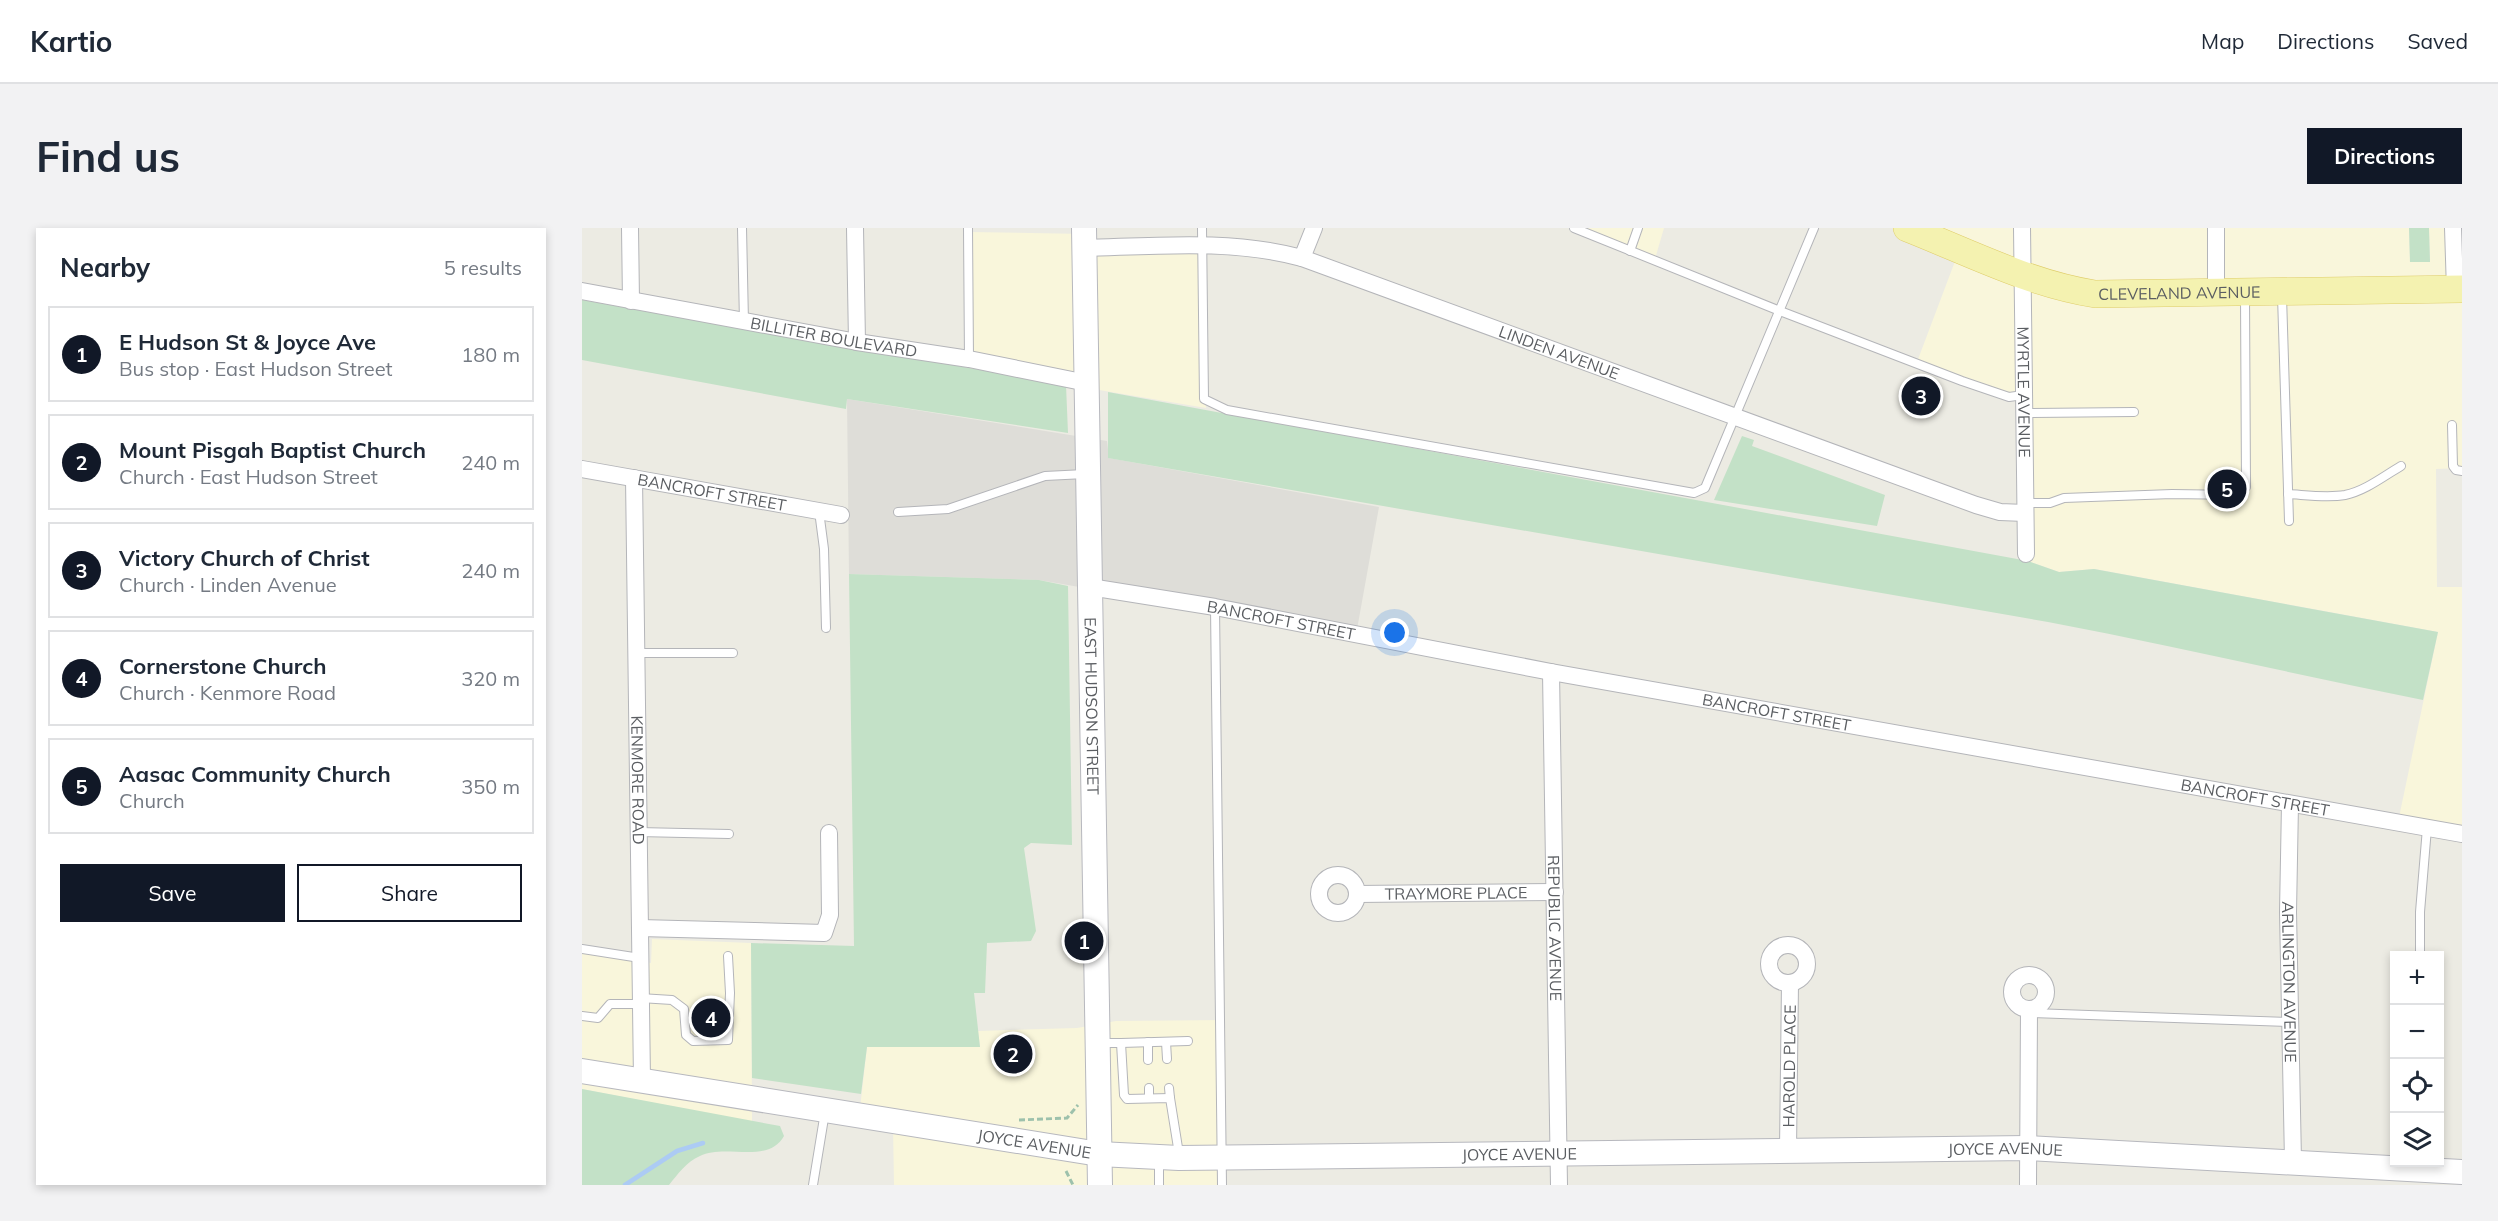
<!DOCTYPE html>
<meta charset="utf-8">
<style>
:root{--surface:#fff;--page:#f2f2f3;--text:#1f2937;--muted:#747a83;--line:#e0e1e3;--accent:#111827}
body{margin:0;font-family:Mulish,sans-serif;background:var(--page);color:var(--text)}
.controls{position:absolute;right:18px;bottom:18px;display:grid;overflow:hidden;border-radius:0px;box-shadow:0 3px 9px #0003}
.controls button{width:54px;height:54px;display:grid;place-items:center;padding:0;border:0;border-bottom:2px solid var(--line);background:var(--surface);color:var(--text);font:30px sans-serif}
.you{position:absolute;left:813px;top:405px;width:21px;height:21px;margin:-15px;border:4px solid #fff;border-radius:50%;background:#1a73e8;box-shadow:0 0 0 9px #1a73e833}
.badge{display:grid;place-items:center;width:39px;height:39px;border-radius:50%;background:var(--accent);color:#fff;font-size:20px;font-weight:700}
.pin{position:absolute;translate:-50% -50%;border:3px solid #fff;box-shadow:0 2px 6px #0006}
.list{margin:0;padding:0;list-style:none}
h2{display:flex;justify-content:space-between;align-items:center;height:78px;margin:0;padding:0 24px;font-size:26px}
h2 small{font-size:20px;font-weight:400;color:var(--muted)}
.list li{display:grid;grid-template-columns:39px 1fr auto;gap:18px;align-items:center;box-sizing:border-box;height:96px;margin:0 12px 12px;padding:0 12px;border:2px solid var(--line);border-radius:0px}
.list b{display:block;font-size:22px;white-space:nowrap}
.list p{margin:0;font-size:20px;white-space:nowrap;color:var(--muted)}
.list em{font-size:20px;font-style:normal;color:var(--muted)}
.actions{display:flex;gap:12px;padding:18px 24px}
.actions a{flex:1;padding:14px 0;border:2px solid var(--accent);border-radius:0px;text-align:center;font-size:21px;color:var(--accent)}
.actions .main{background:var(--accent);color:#fff}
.icon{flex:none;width:33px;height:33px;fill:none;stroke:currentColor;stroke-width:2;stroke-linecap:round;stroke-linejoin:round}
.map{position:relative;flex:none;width:1880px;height:957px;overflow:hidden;border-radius:0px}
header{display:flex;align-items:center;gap:36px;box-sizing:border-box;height:84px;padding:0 30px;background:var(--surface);border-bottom:2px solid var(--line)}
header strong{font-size:28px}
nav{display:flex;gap:33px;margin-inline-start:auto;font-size:21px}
.intro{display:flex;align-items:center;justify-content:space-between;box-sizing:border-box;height:144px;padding:0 36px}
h1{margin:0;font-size:42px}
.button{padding:15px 27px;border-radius:0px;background:var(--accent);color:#fff;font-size:21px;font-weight:700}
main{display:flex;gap:36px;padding:0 36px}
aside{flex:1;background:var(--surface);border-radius:0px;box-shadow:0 3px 9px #0003}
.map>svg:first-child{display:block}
</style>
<header>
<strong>Kartio</strong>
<nav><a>Map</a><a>Directions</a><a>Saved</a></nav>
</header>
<div class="intro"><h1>Find us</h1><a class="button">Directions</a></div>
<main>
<aside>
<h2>Nearby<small>5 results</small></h2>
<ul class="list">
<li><span class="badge">1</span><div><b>E Hudson St &amp; Joyce Ave</b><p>Bus stop · East Hudson Street</p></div><em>180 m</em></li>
<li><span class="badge">2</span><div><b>Mount Pisgah Baptist Church</b><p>Church · East Hudson Street</p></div><em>240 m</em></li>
<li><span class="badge">3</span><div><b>Victory Church of Christ</b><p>Church · Linden Avenue</p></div><em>240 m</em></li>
<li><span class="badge">4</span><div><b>Cornerstone Church</b><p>Church · Kenmore Road</p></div><em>320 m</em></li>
<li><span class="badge">5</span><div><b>Aasac Community Church</b><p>Church</p></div><em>350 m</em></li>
</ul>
<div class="actions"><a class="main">Save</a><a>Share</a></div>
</aside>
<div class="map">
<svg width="1880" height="957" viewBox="0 0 1880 957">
<rect width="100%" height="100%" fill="#ecebe3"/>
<g fill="#f9f6db">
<polygon points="992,0 1082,0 1073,31"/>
<polygon points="1326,0 1827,0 1828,34 1848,33 1847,0 1880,0 1880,240 1854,241 1855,359 1880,359 1880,604 1816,594 1856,404 1513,341 1477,344 1446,333 1441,171 1335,134 1378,20"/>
<polygon points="386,4 504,6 505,21 618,16 624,180 386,140"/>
<polygon points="70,711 169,715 170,894 0,861 0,724 69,735"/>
<polygon points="643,792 644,957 312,957 311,898 277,889 285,819 398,819 396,803 495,800 534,793"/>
</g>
<polygon fill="#deddd8" points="265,171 525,213 527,230 797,279 774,407 457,352 267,346"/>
<g fill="#c3e1c7">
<polygon points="1827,0 1847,0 1848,34 1828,34"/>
<polygon points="0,72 484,157 486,205 265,171 264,181 0,132"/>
<path d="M 526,164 L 1446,333 L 1477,344 L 1512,341 L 1856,404 L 1841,472 C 1716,447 1592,418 1466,394 L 526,230 Z"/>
<polygon points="1160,208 1172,212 1170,218 1303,267 1295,298 1132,272"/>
<polygon points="267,346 457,352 486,358 490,617 449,615 442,620 454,703 449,713 405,715 403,765 392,765 398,819 285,819 279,866 170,850 169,715 272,718"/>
<path d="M 0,861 L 198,898 L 202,908 C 186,937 143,915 118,928 C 104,934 96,946 87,957 L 0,957 Z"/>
</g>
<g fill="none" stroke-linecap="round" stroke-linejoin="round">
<polyline stroke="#accbf4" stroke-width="4.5" points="43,957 95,923 121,915"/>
<defs>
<g id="lane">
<polyline points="160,0 162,94"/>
<polyline points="386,0 387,131"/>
<polyline points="620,0 622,171 645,182 1112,265 1123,260 1232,0"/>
<polyline points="992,0 1198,83 1380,153 1427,169 1441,167"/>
<polyline points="1048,23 1056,0"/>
<polyline points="1700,68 1707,293"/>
<polyline points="1441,185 1552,184"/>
<polyline points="1870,197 1871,238 1874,242 1880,243"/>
<path d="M 1706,266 C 1724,267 1745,270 1763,267 C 1783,263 1802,248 1819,238"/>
<polyline points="1443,275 1468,275 1482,270 1590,266 1656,267 1664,259 1663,68"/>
<polyline points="237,283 242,321 244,400"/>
<polyline points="316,284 366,281 463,248 503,246"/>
<polyline points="633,379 640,957"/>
<polyline points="54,425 151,425"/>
<polyline points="56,604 147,606"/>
<polyline points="0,721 58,730"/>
<polyline points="1838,728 1838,684 1845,600"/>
<polyline points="58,770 90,772 102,781 104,807 111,813 146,812 148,765 146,728"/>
<polyline points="1447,785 1709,794"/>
<polyline points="0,788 16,790 28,776 59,776"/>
<polyline points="566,814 566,832"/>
<polyline points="584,814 585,831"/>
<polyline points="517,815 539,815 542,867 545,871 588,870 597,926"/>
<polyline points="539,815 606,813"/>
<polyline points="567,860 567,870"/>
<polyline points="587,860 588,870"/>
<polyline points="577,932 577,957"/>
<polyline points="231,957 243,884"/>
</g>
<g id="street">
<polyline points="48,0 49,73"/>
<polyline points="273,0 275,114"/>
<path id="s1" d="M 1440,0 L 1444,326"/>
<polyline points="1871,0 1873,62"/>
<path id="s2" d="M 503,20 C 575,18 650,11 720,30 L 1394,277 L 1418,284 L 1443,285"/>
<polyline points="720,30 732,0"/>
<path id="s3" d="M 0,63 L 275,114 L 387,131 L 505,155"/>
<polyline points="1634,65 1634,0"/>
<path id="s4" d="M 0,241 L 259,287"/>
<path id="s5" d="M 52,250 L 60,853"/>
<path id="s6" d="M 508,359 L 633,379 L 969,444 L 1880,606"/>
<path id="s7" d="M 969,444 L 977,957"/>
<path id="s8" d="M 1708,576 L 1706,684 L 1711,933"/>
<circle cx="756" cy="666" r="19"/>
<path id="s9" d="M 775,666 L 973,664"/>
<polyline points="58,700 242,705 248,687 247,605"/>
<circle cx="1206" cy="736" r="19"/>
<circle cx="1447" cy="764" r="17"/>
<path id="s10" d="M 1206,922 L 1208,755"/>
<polyline points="1446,957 1447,781"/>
</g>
<g id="secondary">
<path id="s11" d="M 502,0 L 518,957"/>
<path id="s12" d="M 0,843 L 517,926 L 597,930 L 1446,920 L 1880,944"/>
</g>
<g id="primary">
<path id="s13" d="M 1325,0 C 1386,24 1448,56 1513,66 L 1880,61"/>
</g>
</defs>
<use href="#lane" stroke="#b4b5b9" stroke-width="10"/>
<use href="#street" stroke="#b4b5b9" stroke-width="18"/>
<use href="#secondary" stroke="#b7b8be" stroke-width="26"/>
<use href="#primary" stroke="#dfcd6a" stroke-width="28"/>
<g stroke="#9dc1ac" stroke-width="3" stroke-dasharray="6 3" stroke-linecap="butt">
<polyline points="437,892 485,890 496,877"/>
<polyline points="484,943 491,957"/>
</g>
<use href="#lane" stroke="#fff" stroke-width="8"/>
<use href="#street" stroke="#fff" stroke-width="16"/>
<use href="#secondary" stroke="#fff" stroke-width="24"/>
<use href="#primary" stroke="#f4f2b0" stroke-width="27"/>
</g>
<g text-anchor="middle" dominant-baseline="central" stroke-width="4.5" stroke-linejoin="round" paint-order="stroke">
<g font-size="16" fill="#5b5e62" stroke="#fff">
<text stroke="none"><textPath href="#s13" startOffset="284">CLEVELAND AVENUE</textPath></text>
<text stroke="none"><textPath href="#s3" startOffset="256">BILLITER BOULEVARD</textPath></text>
<text stroke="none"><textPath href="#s2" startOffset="492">LINDEN AVENUE</textPath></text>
<text stroke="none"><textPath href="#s1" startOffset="164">MYRTLE AVENUE</textPath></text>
<text stroke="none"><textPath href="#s4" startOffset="132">BANCROFT STREET</textPath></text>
<text stroke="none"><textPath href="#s6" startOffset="194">BANCROFT STREET</textPath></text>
<text stroke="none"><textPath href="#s11" startOffset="478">EAST HUDSON STREET</textPath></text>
<text stroke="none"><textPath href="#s6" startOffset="698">BANCROFT STREET</textPath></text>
<text stroke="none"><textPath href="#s5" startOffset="302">KENMORE ROAD</textPath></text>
<text stroke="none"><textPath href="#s6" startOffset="1184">BANCROFT STREET</textPath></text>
<text stroke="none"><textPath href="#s9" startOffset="99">TRAYMORE PLACE</textPath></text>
<text stroke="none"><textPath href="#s7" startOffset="256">REPUBLIC AVENUE</textPath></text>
<text stroke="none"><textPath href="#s8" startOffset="178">ARLINGTON AVENUE</textPath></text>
<text stroke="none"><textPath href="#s10" startOffset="84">HAROLD PLACE</textPath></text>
<text stroke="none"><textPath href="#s12" startOffset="458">JOYCE AVENUE</textPath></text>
<text stroke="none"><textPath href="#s12" startOffset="1430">JOYCE AVENUE</textPath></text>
<text stroke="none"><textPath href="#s12" startOffset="944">JOYCE AVENUE</textPath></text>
</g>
</g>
</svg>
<div class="controls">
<button>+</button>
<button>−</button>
<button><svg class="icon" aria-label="locate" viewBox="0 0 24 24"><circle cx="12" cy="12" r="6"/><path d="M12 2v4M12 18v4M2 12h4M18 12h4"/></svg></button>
<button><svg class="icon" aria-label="layers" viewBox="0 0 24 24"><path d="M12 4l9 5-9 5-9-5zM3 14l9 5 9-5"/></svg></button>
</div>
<div class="you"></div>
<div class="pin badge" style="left:502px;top:713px">1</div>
<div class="pin badge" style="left:431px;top:826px">2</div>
<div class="pin badge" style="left:1339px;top:168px">3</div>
<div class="pin badge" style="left:129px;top:790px">4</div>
<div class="pin badge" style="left:1645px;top:261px">5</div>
</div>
</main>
